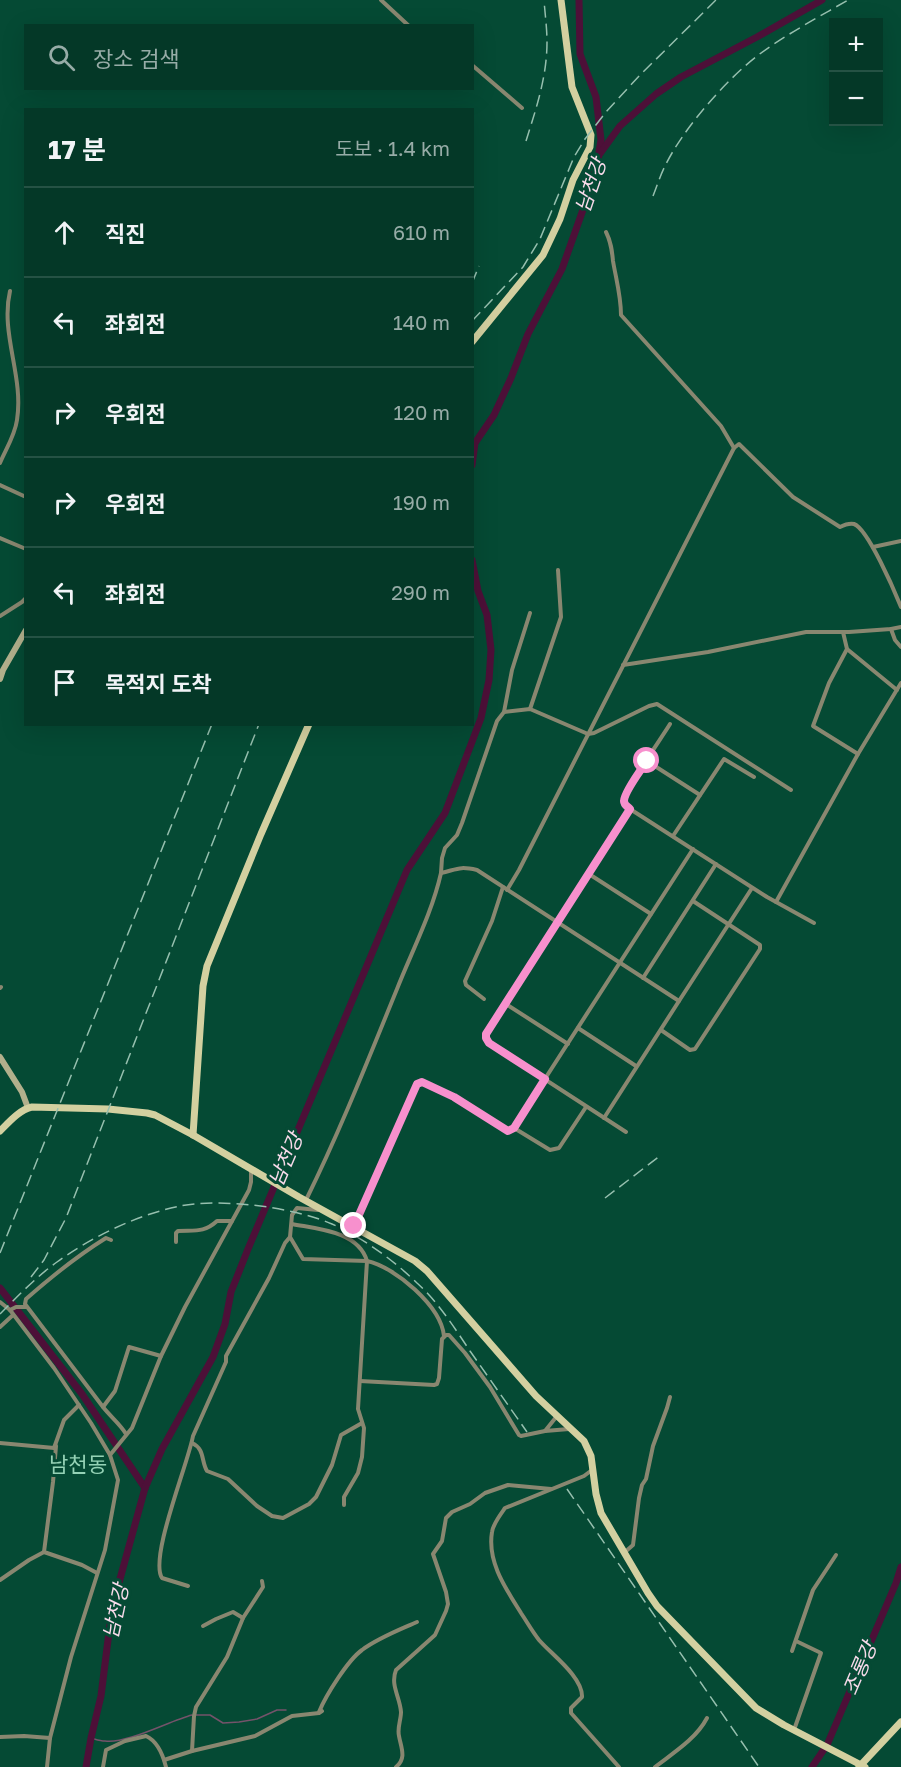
<!DOCTYPE html>
<html lang="ko">
<meta charset="utf-8">
<style>
:root{--surface:#043827;--page:#0d3f2f;--text:#f1f3f6;--muted:#97aca7;--line:#255244}
body{margin:0;font-family:"Golos Text","Noto Sans KR",sans-serif;background:var(--page);color:var(--text)}
.controls{position:absolute;right:18px;top:18px;display:grid;overflow:hidden;border-radius:0px;box-shadow:0 6px 24px #0002}
.controls button{width:54px;height:54px;display:grid;place-items:center;padding:0;border:0;border-bottom:2px solid var(--line);background:var(--surface);color:var(--text);font:30px sans-serif}
.stop{position:absolute;width:18px;height:18px;margin:-14px;border:4px solid #f790cd;border-radius:50%;background:#fff}
.stop.end{background:#f790cd;border-color:#fff;box-shadow:0 2px 6px #0008}
.list{margin:0;padding:0;list-style:none}
h2{display:flex;justify-content:space-between;align-items:center;height:78px;margin:0;padding:0 24px;font-size:26px}
h2 small{font-size:20px;font-weight:400;color:var(--muted)}
.list li{display:grid;grid-template-columns:39px 1fr auto;gap:18px;align-items:center;box-sizing:border-box;height:90px;padding:0 24px;border-top:2px solid var(--line)}
.list b{display:block;font-size:22px;white-space:nowrap}
.list em{font-size:20px;font-style:normal;color:var(--muted)}
.icon{flex:none;width:33px;height:33px;fill:none;stroke:currentColor;stroke-width:2;stroke-linecap:round;stroke-linejoin:round}
.map{position:relative;flex:none;width:901px;height:1767px;overflow:hidden}
.search{position:absolute;background:var(--surface);box-shadow:0 6px 24px #0002;left:24px;top:24px;width:450px;height:66px;display:flex;align-items:center;gap:15px;box-sizing:border-box;padding:0 21px;border-radius:0px;color:var(--muted);font-size:22px}
.panel{position:absolute;background:var(--surface);box-shadow:0 6px 24px #0002;left:24px;top:108px;width:450px;height:618px;border-radius:0px}
.map>svg:first-child{display:block}
</style>
<div class="map">
<svg width="901" height="1767" viewBox="0 0 901 1767">
<rect width="100%" height="100%" fill="#054a34"/>
<g fill="none" stroke-linecap="round" stroke-linejoin="round">
<g stroke="#74536a" stroke-width="1.5">
<polyline points="196,1715 210,1715 223,1723 239,1722 257,1719 277,1710 286,1710"/>
<path d="M 91,1738 C 95,1739 100,1741 105,1741 C 127,1744 169,1721 192,1715"/>
</g>
<g stroke="#4d1038" stroke-width="7">
<polyline points="579,0 580,54 596,97 601,140 599,152"/>
<polyline points="472,465 475,443 494,415 511,378 528,334 562,269 585,204 599,155 620,126 656,94 681,77 757,37 822,0"/>
<polyline points="0,1288 82,1394 145,1488"/>
<polyline points="86,1767 91,1738 101,1696 110,1624 120,1579 145,1488 162,1449 213,1357 225,1324 231,1292 248,1249 407,870 445,813 481,718 489,680 491,650 487,615 478,591 472,560"/>
<polyline points="812,1767 827,1745 896,1583 901,1567"/>
</g>
<g stroke="#898770" stroke-width="4">
<polyline points="381,0 409,26"/>
<polyline points="472,65 522,108"/>
<path d="M 606,232 C 611,242 612,250 613,261 C 616,279 621,296 621,315 L 721,426 L 734,448"/>
<path d="M 0,463 C 6,449 15,435 17,420 C 24,376 0,334 10,291"/>
<polyline points="0,485 26,497"/>
<polyline points="0,538 26,549"/>
<polyline points="873,547 901,541"/>
<polyline points="0,616 22,602 26,598"/>
<polyline points="891,629 895,640 901,647"/>
<polyline points="843,632 847,649 829,683 813,726 858,754"/>
<polyline points="847,649 897,690"/>
<polyline points="623,665 708,652 806,632 849,632 891,629 901,627"/>
<polyline points="530,709 561,617 558,570"/>
<polyline points="504,712 512,670 530,613"/>
<polyline points="647,761 700,795"/>
<path d="M 630,809 C 628,807 625,805 624,802 C 623,792 663,736 670,724"/>
<polyline points="673,836 724,759 754,777"/>
<polyline points="441,873 442,858 445,848 457,835 462,823 497,721 504,712 530,709 588,734 594,733 649,706 657,704 791,790"/>
<polyline points="589,874 651,914"/>
<path d="M 507,890 L 519,870 L 734,448 L 739,444 L 793,497 L 840,527 C 844,525 849,523 854,524 C 868,529 895,592 901,607"/>
<polyline points="776,902 858,754 901,683"/>
<polyline points="643,978 716,864"/>
<polyline points="0,988 1,987"/>
<polyline points="484,999 466,985 465,981 492,921 503,887"/>
<polyline points="679,1001 752,888"/>
<polyline points="506,1004 568,1044"/>
<polyline points="578,1028 636,1066"/>
<polyline points="661,1030 690,1050 695,1049 760,949 760,945 693,901"/>
<polyline points="514,1128 550,1150 559,1148 586,1107"/>
<polyline points="626,1132 489,1043 486,1038 486,1034 630,809 767,897 814,923"/>
<path d="M 306,1200 C 340,1131 368,1060 397,989 C 412,951 432,913 441,873 C 458,869 459,866 477,870 L 679,1001 L 604,1118"/>
<path d="M 318,1210 L 297,1208 L 292,1215 L 290,1237 L 303,1259 L 367,1261 C 395,1267 441,1306 444,1336"/>
<path d="M 292,1224 C 317,1229 358,1231 367,1261 L 358,1409 L 364,1428 L 362,1457 L 358,1473 L 344,1497 L 344,1505"/>
<polyline points="354,1226 417,1084 422,1082 454,1097 508,1131 512,1130 693,849"/>
<path d="M 111,1240 L 106,1238 C 77,1256 51,1277 26,1299 L 25,1304 L 103,1407 C 110,1416 121,1425 126,1434"/>
<path d="M 176,1242 L 176,1233 L 178,1231 C 195,1230 204,1233 217,1221 L 232,1221"/>
<polyline points="0,1302 10,1310 54,1368 91,1423 110,1455 118,1480 105,1550 71,1657 50,1738 47,1767"/>
<polyline points="10,1310 16,1307 26,1307"/>
<polyline points="0,1327 13,1315"/>
<polyline points="360,1381 434,1385 437,1384 439,1378 442,1339 446,1335 449,1335 465,1353 490,1387 519,1435 521,1436 545,1431"/>
<polyline points="103,1407 115,1391 129,1347 161,1356"/>
<polyline points="557,1416 545,1431 569,1429"/>
<polyline points="0,1443 54,1448 64,1420 79,1405"/>
<path d="M 192,1443 C 205,1449 201,1461 207,1471 L 228,1479 L 257,1506 L 272,1516 L 283,1518 L 309,1504 L 316,1497 L 332,1465 L 341,1435 L 362,1423"/>
<polyline points="56,1446 53,1482 44,1552 82,1565 97,1573"/>
<polyline points="110,1455 132,1428 161,1356 185,1307 249,1190 251,1182 251,1171"/>
<path d="M 592,1470 L 584,1476 L 505,1508 C 500,1515 493,1524 492,1532 C 487,1562 506,1589 521,1613 C 527,1622 532,1631 539,1640 C 551,1654 583,1677 582,1697 L 571,1708 L 571,1713 L 619,1767"/>
<polyline points="625,1552 633,1545 639,1498 642,1485 646,1479 653,1446 667,1408 670,1397"/>
<polyline points="0,1580 29,1560 44,1552"/>
<path d="M 188,1586 L 162,1578 C 149,1558 188,1464 193,1436 L 226,1362 L 226,1356 L 269,1278 L 285,1243 L 290,1237"/>
<polyline points="203,1626 216,1619 233,1612 243,1618"/>
<polyline points="792,1651 813,1590 836,1555"/>
<path d="M 319,1712 C 326,1695 348,1660 362,1650 C 378,1638 399,1630 417,1622"/>
<polyline points="794,1730 821,1653 796,1641"/>
<polyline points="0,1737 24,1736 50,1738"/>
<polyline points="192,1751 194,1716 196,1707 227,1657 243,1618 263,1587 262,1581"/>
<polyline points="164,1760 192,1751 255,1736 292,1716 319,1713 322,1711"/>
<path d="M 103,1767 L 106,1750 L 125,1741 L 146,1736 C 157,1741 163,1755 166,1767"/>
<path d="M 396,1767 C 407,1758 401,1748 399,1736 C 397,1728 401,1720 401,1712 C 400,1697 390,1685 396,1670 L 435,1635 L 446,1611 L 448,1604 L 446,1592 L 433,1554 L 442,1541 L 446,1518 L 452,1512 L 470,1504 L 485,1493 L 508,1485 L 551,1489"/>
<path d="M 655,1767 C 673,1753 696,1739 707,1718"/>
</g>
<g stroke="#b2b08c" stroke-width="6">
<polyline points="0,679 3,670 26,630"/>
<polyline points="0,1057 22,1092 28,1108"/>
</g>
<g stroke="#d3d0a0" stroke-width="7">
<polyline points="472,342 543,255 560,219 573,180 590,147 591,135 572,87 561,0"/>
<path d="M 0,1131 C 9,1122 19,1110 32,1107 L 108,1109 L 147,1113 L 155,1115 L 193,1135 L 299,1197 L 415,1261 L 427,1271 L 536,1396 L 584,1441 L 591,1456 L 596,1494 L 601,1513 L 648,1593 L 657,1606 L 756,1708 L 784,1725 L 865,1767"/>
<polyline points="193,1135 203,986 207,966 261,834 309,724"/>
<polyline points="859,1767 901,1722"/>
</g>
<g stroke="#96bfae" stroke-width="1.5" stroke-dasharray="12 6" stroke-linecap="butt">
<path d="M 526,141 C 536,109 547,77 547,42 C 547,28 545,14 544,0"/>
<path d="M 653,196 C 657,186 660,176 665,166 C 683,129 725,81 757,56 C 785,35 817,18 848,0"/>
<polyline points="472,283 479,266"/>
<polyline points="472,321 523,267 540,239 574,157 585,139 606,112 640,75 716,0"/>
<polyline points="605,1198 661,1155"/>
<polyline points="0,1253 212,724"/>
<polyline points="31,1277 44,1260 66,1218 259,724"/>
<path d="M 0,1314 C 18,1296 36,1277 57,1262 C 93,1236 137,1215 180,1206 C 222,1198 293,1207 332,1224 C 363,1238 392,1259 417,1283 C 438,1302 454,1327 470,1351 C 489,1378 508,1405 527,1432"/>
<polyline points="567,1489 759,1767"/>
</g>
</g>
<g fill="none" stroke-linecap="round" stroke-linejoin="round">
<path stroke="#f790cd" stroke-width="8" d="M 354,1226 L 417,1084 L 422,1082 L 454,1097 L 508,1131 L 514,1128 L 545,1079 L 489,1043 L 486,1038 L 486,1034 L 630,809 C 627,806 624,805 624,801 C 624,793 642,768 647,761"/>
</g>
<g text-anchor="middle" dominant-baseline="central" stroke-width="6" stroke-linejoin="round" paint-order="stroke">
<g font-size="20" font-style="italic" fill="#f9dbeb" stroke="#054a34">
<text transform="translate(590 185) rotate(-71)">남천강</text>
<text transform="translate(285 1159) rotate(-67)">남천강</text>
<text transform="translate(115 1611) rotate(-78)">남천강</text>
<text transform="translate(859 1668) rotate(-67)">조롱강</text>
</g>
<g font-size="21" fill="#95d2b6" stroke="#054a34">
<text x="78" y="1464">남천동</text>
</g>
</g>
</svg>
<div class="controls">
<button>+</button>
<button>−</button>
</div>
<div class="stop" style="left:647px;top:761px"></div>
<div class="stop end" style="left:354px;top:1226px"></div>
<div class="search"><svg class="icon" aria-label="search" viewBox="0 0 24 24"><circle cx="10" cy="10" r="6"/><path d="M15 15l6 6"/></svg>장소 검색</div>
<section class="panel">
<h2>17 분<small>도보 · 1.4 km</small></h2>
<ul class="list">
<li><svg class="icon" aria-label="ahead" viewBox="0 0 24 24"><path d="M12 20V5M6 11l6-6 6 6"/></svg><div><b>직진</b></div><em>610 m</em></li>
<li><svg class="icon" aria-label="left" viewBox="0 0 24 24"><path d="M17 20v-9H6M10 6l-5 5 5 5"/></svg><div><b>좌회전</b></div><em>140 m</em></li>
<li><svg class="icon" aria-label="right" viewBox="0 0 24 24"><path d="M7 20v-9h11M14 6l5 5-5 5"/></svg><div><b>우회전</b></div><em>120 m</em></li>
<li><svg class="icon" aria-label="right" viewBox="0 0 24 24"><path d="M7 20v-9h11M14 6l5 5-5 5"/></svg><div><b>우회전</b></div><em>190 m</em></li>
<li><svg class="icon" aria-label="left" viewBox="0 0 24 24"><path d="M17 20v-9H6M10 6l-5 5 5 5"/></svg><div><b>좌회전</b></div><em>290 m</em></li>
<li><svg class="icon" aria-label="arrive" viewBox="0 0 24 24"><path d="M6 21V4h12l-3 4 3 4H6"/></svg><div><b>목적지 도착</b></div></li>
</ul>
</section>
</div>
